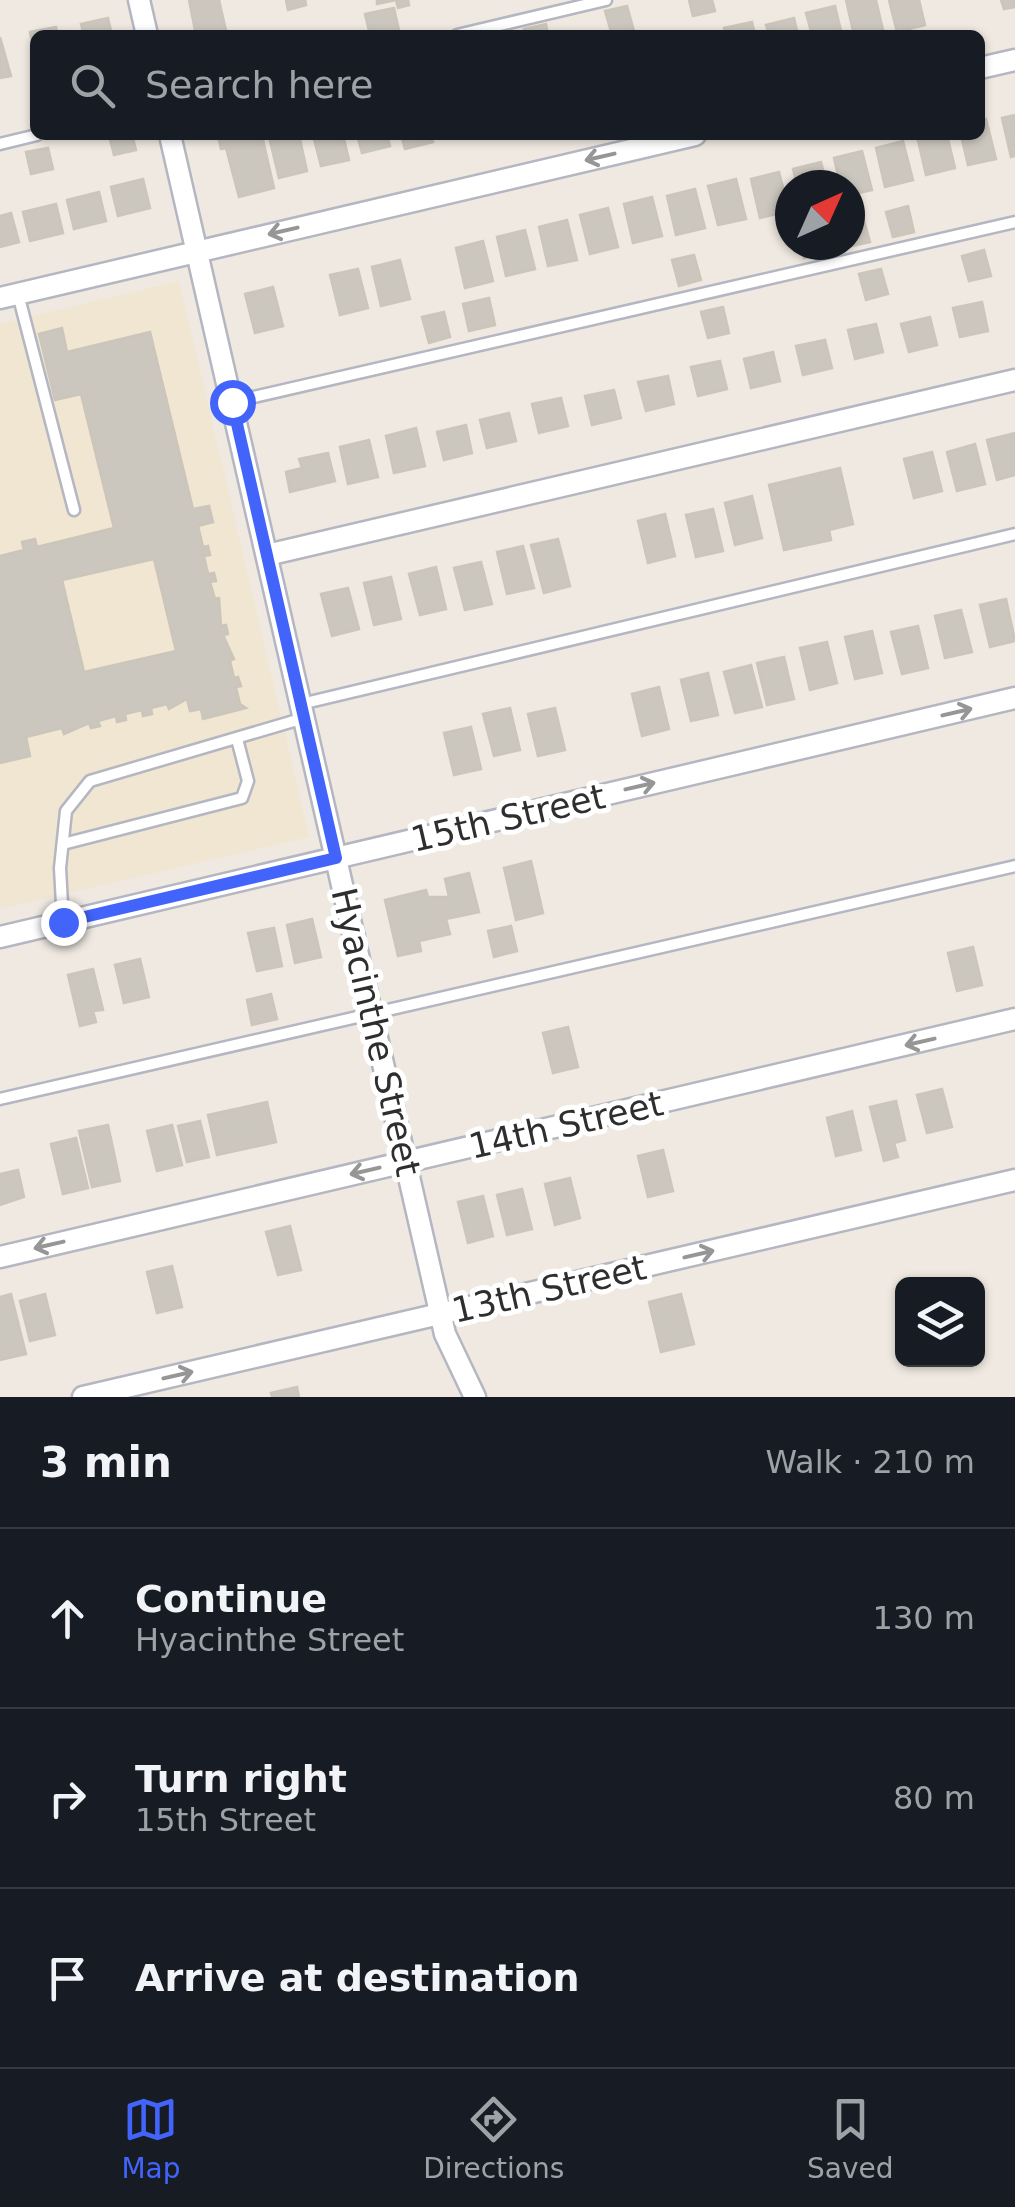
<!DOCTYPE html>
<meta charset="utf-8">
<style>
:root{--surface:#171b24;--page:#20242c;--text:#f1f3f6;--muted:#9ea1a6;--line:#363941;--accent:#4264fb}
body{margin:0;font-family:"DejaVu Sans",sans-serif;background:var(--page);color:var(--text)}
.controls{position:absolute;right:30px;bottom:30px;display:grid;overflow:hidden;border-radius:15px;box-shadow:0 2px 8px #0004}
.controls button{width:90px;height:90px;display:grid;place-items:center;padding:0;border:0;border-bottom:2px solid var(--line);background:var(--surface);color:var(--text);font:50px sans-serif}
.compass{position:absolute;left:775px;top:170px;width:90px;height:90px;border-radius:50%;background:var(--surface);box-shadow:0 2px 8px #0004;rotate:45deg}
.stop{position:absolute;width:30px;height:30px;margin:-22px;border:8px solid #4264fb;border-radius:50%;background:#fff}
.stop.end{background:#4264fb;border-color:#fff;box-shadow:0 2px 10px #0008}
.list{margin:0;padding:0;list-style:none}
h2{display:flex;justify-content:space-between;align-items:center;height:130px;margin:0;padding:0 40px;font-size:42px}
h2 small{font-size:32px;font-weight:400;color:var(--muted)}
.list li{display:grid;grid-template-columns:65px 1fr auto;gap:30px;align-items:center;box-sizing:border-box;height:180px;padding:0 40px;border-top:2px solid var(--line)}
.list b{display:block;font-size:38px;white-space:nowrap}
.list p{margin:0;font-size:32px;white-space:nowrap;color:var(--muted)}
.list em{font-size:32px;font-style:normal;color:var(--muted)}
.icon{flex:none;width:55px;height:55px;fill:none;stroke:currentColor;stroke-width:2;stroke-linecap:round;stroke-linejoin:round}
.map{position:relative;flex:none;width:1015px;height:1397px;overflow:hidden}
.search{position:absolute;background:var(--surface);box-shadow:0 2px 8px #0004;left:30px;right:30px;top:30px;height:110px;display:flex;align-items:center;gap:25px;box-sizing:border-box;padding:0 35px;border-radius:15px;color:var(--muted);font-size:38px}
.sheet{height:670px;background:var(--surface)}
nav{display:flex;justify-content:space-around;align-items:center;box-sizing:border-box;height:140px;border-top:2px solid var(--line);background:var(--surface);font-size:28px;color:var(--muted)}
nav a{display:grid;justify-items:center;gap:5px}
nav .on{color:var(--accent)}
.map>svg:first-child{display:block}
</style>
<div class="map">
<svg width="1015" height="1397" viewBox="0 0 1015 1397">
<rect width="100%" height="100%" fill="#efe9e1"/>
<polygon fill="#f0e6d1" points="179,281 309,837 0,909 0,324"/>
<g fill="#cbc7bf" stroke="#cbc5ba" stroke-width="2.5" fill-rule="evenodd">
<polygon points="189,0 219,0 227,35 196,35"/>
<polygon points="286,0 305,0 306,5 288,10"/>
<polygon points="377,0 408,0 409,5 398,8 396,0 377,4"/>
<polygon points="689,0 712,0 715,11 693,16"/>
<polygon points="846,0 876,0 883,30 854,35"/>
<polygon points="889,0 919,0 925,25 897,32"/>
<polygon points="1001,0 1015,0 1015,7 1004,9"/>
<polygon points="627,6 634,31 612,35 605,11"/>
<polygon points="835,6 842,35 812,35 806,13"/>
<polygon points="394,8 400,35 370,35 365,14"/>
<polygon points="108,18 112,35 84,35 81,24"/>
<polygon points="794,18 798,35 769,35 766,25"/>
<polygon points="752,22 755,35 726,35 724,28"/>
<polygon points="546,24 548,35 525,35 524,29"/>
<polygon points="56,27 58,35 35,35 35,55 30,32"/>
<polygon points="0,37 11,76 0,78"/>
<polygon points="1015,115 1015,156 1011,157 1002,118"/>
<polygon points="986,119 996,159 968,165 961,135 980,135 980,121"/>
<polygon points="109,135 132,135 136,150 114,155"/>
<polygon points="218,135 266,135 263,140 274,188 239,197 226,148 221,149"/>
<polygon points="299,135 307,171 279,178 270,141"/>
<polygon points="313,135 343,135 349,160 321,166"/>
<polygon points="357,135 387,135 390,146 362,153"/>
<polygon points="401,135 431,135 433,142 405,149"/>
<polygon points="947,135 955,168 926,175 917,136"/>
<polygon points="903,141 913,180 885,187 876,148"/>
<polygon points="48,148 53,169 31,174 26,152"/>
<polygon points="862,151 872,190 850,195 850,185 840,185 834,158"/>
<polygon points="821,162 827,185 797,185 793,169"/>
<polygon points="779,172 789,211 760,218 751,179"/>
<polygon points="143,179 150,208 118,216 111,187"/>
<polygon points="736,179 746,219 718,225 708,186"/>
<polygon points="695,189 705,228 676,235 667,196"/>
<polygon points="99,192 106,221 74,229 67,200"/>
<polygon points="652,197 662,236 633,243 624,204"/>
<polygon points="56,204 63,233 30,241 23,212"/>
<polygon points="908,206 914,232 893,237 886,212"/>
<polygon points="608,208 618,247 590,254 580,215"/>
<polygon points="11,213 19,242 0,247 0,216"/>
<polygon points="863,217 870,242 848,247 850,220"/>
<polygon points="567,220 577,260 548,266 539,227"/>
<polygon points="525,230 535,269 506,276 497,237"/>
<polygon points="483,241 493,281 465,288 456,248"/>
<polygon points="800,245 823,245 825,252 804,258"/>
<polygon points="984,250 991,276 969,281 962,256"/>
<polygon points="694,255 701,280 679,286 672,260"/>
<polygon points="400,260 410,299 381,306 372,267"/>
<polygon points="358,269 368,308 340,315 330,275"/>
<polygon points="881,269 888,294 866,300 859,274"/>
<polygon points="273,287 283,326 255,333 245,294"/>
<polygon points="489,298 495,325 469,331 463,304"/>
<polygon points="982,302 988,331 960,337 953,308"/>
<polygon points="723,307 729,333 708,338 701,312"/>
<polygon points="444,312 450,337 429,343 422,317"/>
<polygon points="930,317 937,345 909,352 901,324"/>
<polygon points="876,324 883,352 855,359 848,330"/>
<path d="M 62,328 L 67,352 L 150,332 L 193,509 L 209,506 L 213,522 L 198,526 L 203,547 L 208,546 L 210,555 L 204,556 L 208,574 L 214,573 L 216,581 L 210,582 L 215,599 L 219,598 L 221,626 L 226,625 L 228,634 L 223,635 L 234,659 L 230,661 L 234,678 L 238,677 L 241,686 L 236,687 L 240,704 L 246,708 L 203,719 L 201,709 L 190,711 L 187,699 L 169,709 L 167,704 L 151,708 L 152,714 L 143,716 L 142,710 L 125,714 L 126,720 L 117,722 L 116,716 L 98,721 L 100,726 L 91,728 L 89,723 L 64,734 L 62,728 L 26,737 L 30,756 L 0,763 L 0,556 L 24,550 L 22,542 L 35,539 L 37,547 L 114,528 L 81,394 L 55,400 L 39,334 ZM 154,559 L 176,651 L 84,672 L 62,580 Z"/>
<polygon points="825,340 832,368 803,375 796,346"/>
<polygon points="773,352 780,381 751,388 744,359"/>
<polygon points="720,361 727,389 698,396 691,367"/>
<polygon points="668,376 674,404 646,411 638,382"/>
<polygon points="614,390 621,418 592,425 585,396"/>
<polygon points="561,398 568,426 539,433 532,404"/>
<polygon points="509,413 516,441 487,448 480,420"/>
<polygon points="466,425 472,453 444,460 437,432"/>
<polygon points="416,428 425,466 394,473 386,436"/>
<polygon points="1015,433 1015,475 997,480 987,440"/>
<polygon points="369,440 378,477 348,484 340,447"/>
<polygon points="975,444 985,484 957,491 947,452"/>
<polygon points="932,452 942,491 914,498 904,459"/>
<polygon points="328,453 335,481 290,492 286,472 302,468 299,459"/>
<polygon points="840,468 853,524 829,530 831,540 784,550 769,485"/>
<polygon points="752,496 762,538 735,545 725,503"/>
<polygon points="713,509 723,551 696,557 686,515"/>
<polygon points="665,514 675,556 648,563 638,521"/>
<polygon points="558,539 570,586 544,593 531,545"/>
<polygon points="523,546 534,588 507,594 497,552"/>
<polygon points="481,562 492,604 465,610 454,568"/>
<polygon points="436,567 446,609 420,615 409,574"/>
<polygon points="391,577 401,619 374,625 364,583"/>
<polygon points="348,588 359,629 332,636 321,594"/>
<polygon points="1006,599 1015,641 990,647 980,605"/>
<polygon points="961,610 972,652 945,658 935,616"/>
<polygon points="918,626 928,668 902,674 891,632"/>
<polygon points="872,631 882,673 855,679 845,637"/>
<polygon points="827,642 837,683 810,690 800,648"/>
<polygon points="784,657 794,699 767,705 757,663"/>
<polygon points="751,665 762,707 735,713 724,672"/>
<polygon points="708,673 718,715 691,721 681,680"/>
<polygon points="659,687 669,729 642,736 632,694"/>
<polygon points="510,708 520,750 494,756 483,714"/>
<polygon points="555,708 565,750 538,756 528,714"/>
<polygon points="471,727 481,769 454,775 444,733"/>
<polygon points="531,861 543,913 516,920 504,868"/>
<polygon points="469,873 479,912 446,919 450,934 419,941 421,951 398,956 385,900 426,890 428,897 449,897 445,879"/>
<polygon points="312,919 321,957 295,963 287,925"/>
<polygon points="511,926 517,951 494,957 488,931"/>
<polygon points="274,928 282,966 257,971 248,933"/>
<polygon points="973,947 982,985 957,991 948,953"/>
<polygon points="140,959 149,997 124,1003 115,965"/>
<polygon points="93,969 103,1010 93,1011 96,1022 80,1026 68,975"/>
<polygon points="271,994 277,1019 252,1025 247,1000"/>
<polygon points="568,1027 578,1067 553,1073 543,1033"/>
<polygon points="942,1089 952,1127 927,1133 917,1095"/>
<polygon points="896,1101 905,1140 894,1143 898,1157 884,1161 870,1107"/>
<polygon points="267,1102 276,1142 217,1155 208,1115"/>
<polygon points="852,1111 861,1150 836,1156 827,1118"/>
<polygon points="200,1121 209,1157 187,1162 178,1126"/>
<polygon points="108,1125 120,1181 92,1187 79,1131"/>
<polygon points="172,1125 182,1165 157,1171 147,1131"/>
<polygon points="76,1138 88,1188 63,1194 51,1144"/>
<polygon points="663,1150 673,1191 648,1197 638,1156"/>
<polygon points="18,1170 24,1197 0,1205 0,1174"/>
<polygon points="570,1178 580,1218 555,1225 545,1184"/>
<polygon points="522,1189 532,1229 507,1235 497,1195"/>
<polygon points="483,1196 493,1236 468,1243 458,1202"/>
<polygon points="290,1226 301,1270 278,1275 266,1232"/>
<polygon points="172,1266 182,1307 157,1313 147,1272"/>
<polygon points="11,1294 26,1354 0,1360 0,1297"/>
<polygon points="45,1294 55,1335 30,1341 20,1301"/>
<polygon points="681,1294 694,1344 661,1352 649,1302"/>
<polygon points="297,1387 299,1397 272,1397 271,1393"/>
</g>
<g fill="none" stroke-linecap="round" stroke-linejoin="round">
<defs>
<g id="service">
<polyline points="457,35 606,0"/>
<polyline points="0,144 37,135"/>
<polyline points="18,294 74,510"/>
<polyline points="232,402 1015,222"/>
<polyline points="301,704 1015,534"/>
<polyline points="63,844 242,798 248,781 237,739"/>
<polyline points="63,922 60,868 66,811 90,781 304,718"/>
<polyline points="0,1099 1015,866"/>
</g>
<g id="minor">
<polyline points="139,0 147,35"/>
<polyline points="980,68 1015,60"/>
<polyline points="170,135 445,1334 475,1397"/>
<polyline points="0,298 695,135"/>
<polyline points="267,555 1015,380"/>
<polyline points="0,937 1015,698"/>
<polyline points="0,1257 1015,1019"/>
<polyline points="83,1397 1015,1180"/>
</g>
</defs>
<use href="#service" stroke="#b4b7c1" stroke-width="15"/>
<use href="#minor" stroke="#b4b7c1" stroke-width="25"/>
<use href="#service" stroke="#fff" stroke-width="10"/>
<use href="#minor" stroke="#fff" stroke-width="20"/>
</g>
<defs><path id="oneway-shaft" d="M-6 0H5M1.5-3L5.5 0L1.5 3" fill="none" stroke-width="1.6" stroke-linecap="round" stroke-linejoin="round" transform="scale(2.5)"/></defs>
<g stroke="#969696">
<use href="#oneway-shaft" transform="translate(600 157) rotate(167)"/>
<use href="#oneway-shaft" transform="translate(283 231) rotate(167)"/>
<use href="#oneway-shaft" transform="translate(957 712) rotate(-13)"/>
<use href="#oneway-shaft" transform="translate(640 786) rotate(-13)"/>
<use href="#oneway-shaft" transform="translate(920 1042) rotate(167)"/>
<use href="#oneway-shaft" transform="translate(365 1171) rotate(167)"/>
<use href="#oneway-shaft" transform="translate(49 1245) rotate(167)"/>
<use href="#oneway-shaft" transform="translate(699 1254) rotate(-13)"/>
<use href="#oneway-shaft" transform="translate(178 1375) rotate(-13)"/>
</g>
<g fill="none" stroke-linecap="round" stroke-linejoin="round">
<polyline stroke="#4264fb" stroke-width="12" points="63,922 336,858 232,402"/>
</g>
<g text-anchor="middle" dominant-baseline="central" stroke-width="10" stroke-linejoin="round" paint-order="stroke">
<g font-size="35" fill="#2e2e2e" stroke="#fff">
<text transform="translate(508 818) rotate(-13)">15th Street</text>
<text transform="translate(376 1032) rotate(77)">Hyacinthe Street</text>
<text transform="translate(566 1125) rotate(-13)">14th Street</text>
<text transform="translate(549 1289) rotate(-13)">13th Street</text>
</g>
</g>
</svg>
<div class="controls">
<button><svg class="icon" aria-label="layers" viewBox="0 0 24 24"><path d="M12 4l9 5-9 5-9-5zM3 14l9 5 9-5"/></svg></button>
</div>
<svg class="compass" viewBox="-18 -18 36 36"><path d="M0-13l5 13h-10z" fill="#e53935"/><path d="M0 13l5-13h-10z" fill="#9ea1a6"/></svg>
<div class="stop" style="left:232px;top:402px"></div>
<div class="stop end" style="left:63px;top:922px"></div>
<div class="search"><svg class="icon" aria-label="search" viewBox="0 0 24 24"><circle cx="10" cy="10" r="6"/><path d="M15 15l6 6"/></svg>Search here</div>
</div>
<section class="sheet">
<h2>3 min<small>Walk · 210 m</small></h2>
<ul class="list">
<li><svg class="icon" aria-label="ahead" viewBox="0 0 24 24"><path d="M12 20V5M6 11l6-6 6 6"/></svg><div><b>Continue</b><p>Hyacinthe Street</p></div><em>130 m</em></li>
<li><svg class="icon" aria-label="right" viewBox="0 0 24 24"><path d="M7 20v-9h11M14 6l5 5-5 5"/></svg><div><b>Turn right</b><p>15th Street</p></div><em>80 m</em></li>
<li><svg class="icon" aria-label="arrive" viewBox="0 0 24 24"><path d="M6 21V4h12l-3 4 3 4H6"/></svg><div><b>Arrive at destination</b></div></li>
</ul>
</section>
<nav>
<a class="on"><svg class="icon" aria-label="map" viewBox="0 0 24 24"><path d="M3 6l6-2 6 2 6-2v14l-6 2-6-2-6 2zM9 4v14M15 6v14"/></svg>Map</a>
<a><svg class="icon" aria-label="directions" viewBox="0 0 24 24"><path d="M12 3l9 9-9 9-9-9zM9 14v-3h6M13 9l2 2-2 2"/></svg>Directions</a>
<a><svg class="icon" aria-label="saved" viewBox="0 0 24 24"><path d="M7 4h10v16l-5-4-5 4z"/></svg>Saved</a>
</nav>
